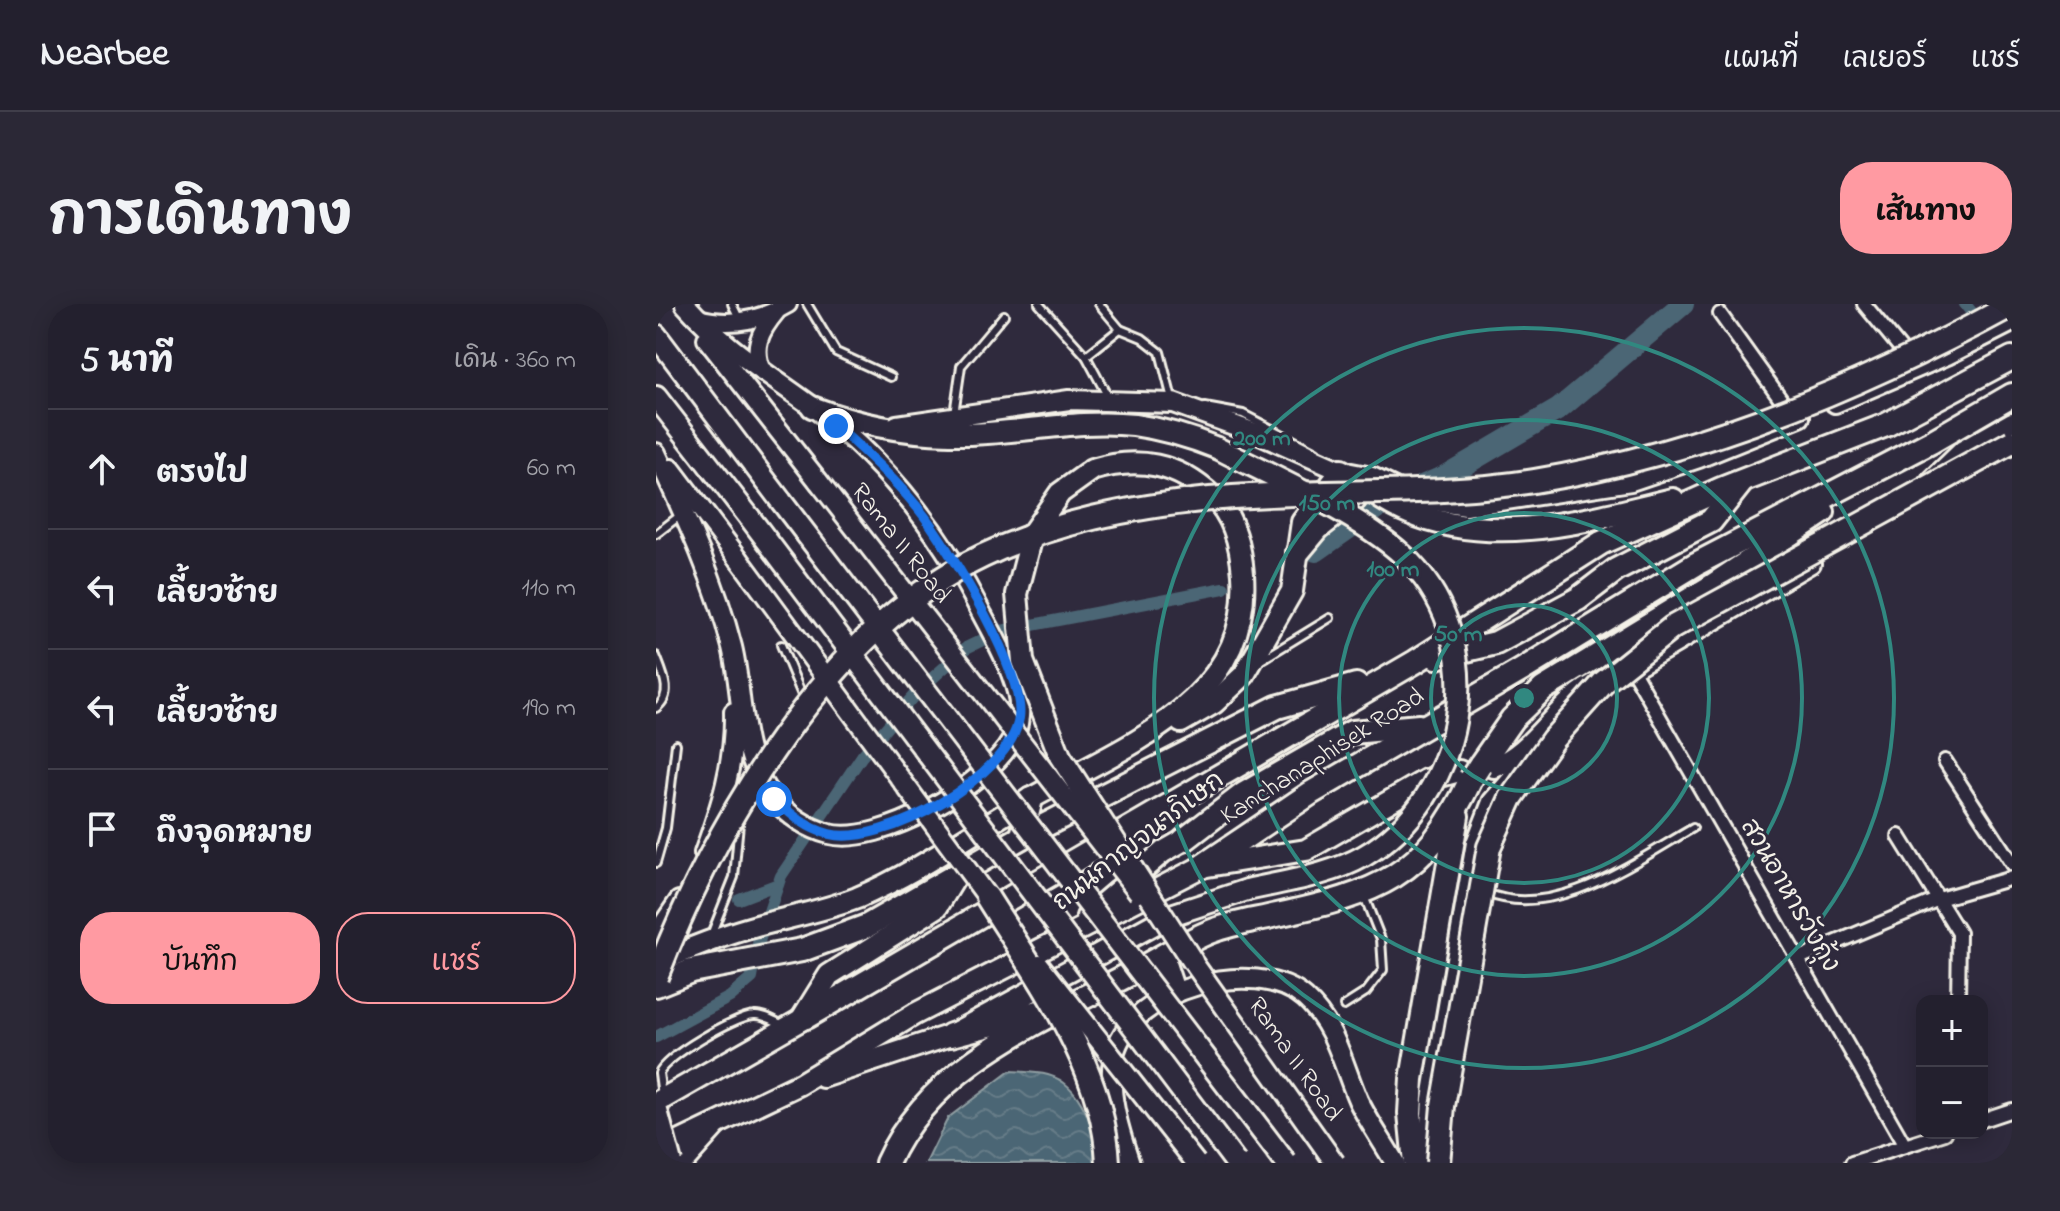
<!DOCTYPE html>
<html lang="th">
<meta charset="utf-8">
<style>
:root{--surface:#23202e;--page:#2b2836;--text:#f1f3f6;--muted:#a3a3aa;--line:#403e4a;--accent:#ff9aa2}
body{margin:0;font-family:"Indie Flower","Playpen Sans Thai",sans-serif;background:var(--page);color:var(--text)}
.controls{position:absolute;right:24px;bottom:24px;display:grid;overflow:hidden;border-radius:16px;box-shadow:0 4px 20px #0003}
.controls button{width:72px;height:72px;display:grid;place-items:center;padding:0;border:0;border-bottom:2px solid var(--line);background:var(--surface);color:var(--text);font:40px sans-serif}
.stop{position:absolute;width:24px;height:24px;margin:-18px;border:6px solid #1a73e8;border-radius:50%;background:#fff}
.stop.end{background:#1a73e8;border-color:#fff;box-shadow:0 2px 8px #0008}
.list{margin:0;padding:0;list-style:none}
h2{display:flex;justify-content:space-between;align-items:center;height:104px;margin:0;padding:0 32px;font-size:34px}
h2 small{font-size:26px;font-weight:400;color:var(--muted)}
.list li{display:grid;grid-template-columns:52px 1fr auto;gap:24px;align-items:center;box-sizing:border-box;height:120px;padding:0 32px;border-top:2px solid var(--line)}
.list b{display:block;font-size:30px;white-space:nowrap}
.list em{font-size:26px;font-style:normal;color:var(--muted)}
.actions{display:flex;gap:16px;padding:24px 32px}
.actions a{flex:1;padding:18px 0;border:2px solid var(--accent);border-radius:32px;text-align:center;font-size:28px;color:var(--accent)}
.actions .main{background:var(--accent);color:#111}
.icon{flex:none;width:44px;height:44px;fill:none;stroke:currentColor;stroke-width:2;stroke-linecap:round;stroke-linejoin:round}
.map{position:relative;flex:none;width:1356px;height:859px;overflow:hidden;border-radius:32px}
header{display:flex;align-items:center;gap:48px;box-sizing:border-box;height:112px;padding:0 40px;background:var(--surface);border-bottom:2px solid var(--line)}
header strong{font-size:38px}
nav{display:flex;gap:44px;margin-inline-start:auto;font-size:28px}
.intro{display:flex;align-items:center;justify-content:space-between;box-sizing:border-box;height:192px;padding:0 48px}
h1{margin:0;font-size:56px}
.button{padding:20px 36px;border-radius:32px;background:var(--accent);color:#111;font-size:28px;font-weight:700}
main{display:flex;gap:48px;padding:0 48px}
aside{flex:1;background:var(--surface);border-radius:32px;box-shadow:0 4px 20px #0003}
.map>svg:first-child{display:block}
</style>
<header>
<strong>Nearbee</strong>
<nav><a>แผนที่</a><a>เลเยอร์</a><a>แชร์</a></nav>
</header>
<div class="intro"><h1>การเดินทาง</h1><a class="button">เส้นทาง</a></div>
<main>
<aside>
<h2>5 นาที<small>เดิน · 360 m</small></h2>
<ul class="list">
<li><svg class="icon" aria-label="ahead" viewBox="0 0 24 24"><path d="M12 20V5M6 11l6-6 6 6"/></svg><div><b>ตรงไป</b></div><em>60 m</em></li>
<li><svg class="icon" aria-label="left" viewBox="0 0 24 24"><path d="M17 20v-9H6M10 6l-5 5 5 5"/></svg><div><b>เลี้ยวซ้าย</b></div><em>110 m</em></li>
<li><svg class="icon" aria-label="left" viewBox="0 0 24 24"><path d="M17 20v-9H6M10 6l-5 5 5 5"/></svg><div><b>เลี้ยวซ้าย</b></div><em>190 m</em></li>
<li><svg class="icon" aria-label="arrive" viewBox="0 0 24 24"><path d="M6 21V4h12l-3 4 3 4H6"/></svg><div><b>ถึงจุดหมาย</b></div></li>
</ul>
<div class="actions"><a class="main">บันทึก</a><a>แชร์</a></div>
</aside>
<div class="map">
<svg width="1356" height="859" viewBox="0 0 1356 859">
<defs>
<pattern id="water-waves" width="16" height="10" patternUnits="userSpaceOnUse" patternTransform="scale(2)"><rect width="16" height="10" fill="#4c6674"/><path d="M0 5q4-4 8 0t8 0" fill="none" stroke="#667c88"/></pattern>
</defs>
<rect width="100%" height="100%" fill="#2f2a3d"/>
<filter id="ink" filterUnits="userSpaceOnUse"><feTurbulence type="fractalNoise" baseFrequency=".0125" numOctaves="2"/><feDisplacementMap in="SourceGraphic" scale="16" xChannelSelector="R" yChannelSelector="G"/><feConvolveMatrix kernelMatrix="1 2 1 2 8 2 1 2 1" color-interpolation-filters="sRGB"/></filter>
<g filter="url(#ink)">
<path fill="url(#water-waves)" stroke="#8f9ea2" stroke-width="2" d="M 354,767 C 367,768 380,768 392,771 C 427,780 439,829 445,859 L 270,859 L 292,814 Z"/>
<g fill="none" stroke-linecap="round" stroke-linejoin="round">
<g stroke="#4c6674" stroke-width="12">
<polyline points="1309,0 1320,14"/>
<polyline points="83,595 122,580"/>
<polyline points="0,733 74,693 96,674 102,640 125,572 206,452 261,388 310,344 345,327 568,284"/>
</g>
<polyline stroke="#4c6674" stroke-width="22" points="660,247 733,196 789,172 903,105 1027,0"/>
<defs>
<g id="service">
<polyline points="76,0 83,14"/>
<polyline points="151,0 180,48 235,73"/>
<polyline points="383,0 430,52 453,95"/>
<polyline points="443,0 464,25 486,34 504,48 516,95"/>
<polyline points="430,52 464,25"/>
<polyline points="549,103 587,110 660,148"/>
<polyline points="298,110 305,62 348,11"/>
<polyline points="0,230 26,210"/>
<polyline points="125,341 148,396"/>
<path d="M 0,352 C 7,370 18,391 0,404"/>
<polyline points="602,358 674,314"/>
<polyline points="0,559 10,524 20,440"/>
<path d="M 830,589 C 899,617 979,557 1037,524"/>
<polyline points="55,631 78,573 83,519"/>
<polyline points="688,702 710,688 727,666 725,635 708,592"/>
<path d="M 6,792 L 3,769 C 9,753 79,712 98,711 C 108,710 118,717 127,721"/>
</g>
<g id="minor">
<polyline points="1208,0 1254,56"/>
<polyline points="1064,10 1135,109"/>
<polyline points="976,365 1249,842"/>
<polyline points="1289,457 1356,560"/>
<polyline points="1243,532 1303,629 1302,697"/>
<polyline points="1143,654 1283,595 1356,574"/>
<polyline points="1326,816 1356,806"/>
<polyline points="1196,859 1289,829"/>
</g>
<g id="tertiary">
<path d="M 42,14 C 74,23 103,17 132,0"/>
<path d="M 107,69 C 95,44 104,27 120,8"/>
</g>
<g id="secondary">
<polyline points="51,35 163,178"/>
<polyline points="1179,99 1291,51 1356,18"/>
<polyline points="241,121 413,96 517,99 602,130 685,167 716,173 760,194 810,202 975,177 1043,154 1144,113"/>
<path d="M 0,149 C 29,212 59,276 76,343 C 88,392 82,454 117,494 C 132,511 151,524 173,530 C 224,543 332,480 356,436 C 364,422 365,403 361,388 C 354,361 339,334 326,310 C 285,229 231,158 157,103 C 112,70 67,43 29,0"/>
<polyline points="15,165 83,255"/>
<polyline points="1275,177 1307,146 1356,118"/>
<polyline points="974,366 1155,259"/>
<path d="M 48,549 C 65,502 79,459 78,408"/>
<polyline points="0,631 23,597"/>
<polyline points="27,859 61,821"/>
<path d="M 474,859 C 463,826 450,786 458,751 C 474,684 600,651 649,694 C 680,722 686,759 702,796 C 712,817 727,838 739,859"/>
<polyline points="772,859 776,795 820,539 836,498 872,457"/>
</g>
<g id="trunk">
<polyline points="0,31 125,197"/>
<polyline points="0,93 94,214"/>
<path d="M 156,103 C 200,120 247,129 294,130 C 356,132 417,114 478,121 C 507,125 534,133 561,144"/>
<polyline points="525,418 558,399 588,371 636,287 646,218 685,167"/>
<path d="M 838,463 C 881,448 901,396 944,378"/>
<polyline points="431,613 507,548 528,536"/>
<path d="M 0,659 C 30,646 59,634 90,625 C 127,614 165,608 201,594 C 262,568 317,528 374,495 C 466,443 596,399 587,270 C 585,244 578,212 557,193 C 521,159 482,152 436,166"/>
<polyline points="145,716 173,671 281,603 300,572"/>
<polyline points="167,773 295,731 515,611 591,586"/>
<polyline points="0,799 150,713"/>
<polyline points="0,849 144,780 259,710 545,563 650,546 770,476 803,467"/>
</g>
<g id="motorway">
<path d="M 685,167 C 707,181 730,199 753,208 C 838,244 932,216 1017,196"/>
<polyline points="642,248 662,224 699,195"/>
<polyline points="780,353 840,339 922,295 960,266 1055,217 1085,179"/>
<polyline points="824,461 856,415 887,385 1053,284 1167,208"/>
<polyline points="366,532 375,495"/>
<polyline points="528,536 588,490 696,428 763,422"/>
<polyline points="545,563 655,489 866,366 1040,260 1275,138 1356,91"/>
<polyline points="506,654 517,687"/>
<polyline points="0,681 35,667 146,646 211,622 366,533 621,403 700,381"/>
<polyline points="150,713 759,358 945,239 1065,185 1230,121 1356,54"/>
<polyline points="295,731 383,708"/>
<path d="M 231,859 C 274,762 382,718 470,672 C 498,658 527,638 556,627 C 577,619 600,616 621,611 C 721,589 769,574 815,475"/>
<polyline points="759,859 754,809 756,775 801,512"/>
</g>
</defs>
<use href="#service" stroke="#f4f1e8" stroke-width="12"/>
<use href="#minor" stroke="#f4f1e8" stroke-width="18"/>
<use href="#tertiary" stroke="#f4f1e8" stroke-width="22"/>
<use href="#secondary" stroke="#f4f1e8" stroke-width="24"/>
<use href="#trunk" stroke="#f4f1e8" stroke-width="26"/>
<use href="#motorway" stroke="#f4f1e8" stroke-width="28"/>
<use href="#service" stroke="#2f2a3d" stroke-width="6"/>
<use href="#minor" stroke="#2f2a3d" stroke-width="12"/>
<use href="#tertiary" stroke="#2f2a3d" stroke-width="16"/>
<use href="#secondary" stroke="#2f2a3d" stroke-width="18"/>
<use href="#trunk" stroke="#2f2a3d" stroke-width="20"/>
<use href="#motorway" stroke="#2f2a3d" stroke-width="22"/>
<defs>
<g id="secondary-bridge">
<polyline points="163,178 483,589"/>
<polyline points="83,255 338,602"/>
<polyline points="529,647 679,859"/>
<polyline points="383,660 540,859"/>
</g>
<g id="trunk-bridge">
<path d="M 561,144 C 617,173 712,214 754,258 C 836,343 809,493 708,552 C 673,572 630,577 591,586"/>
<polyline points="436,166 404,189 377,228 361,290 367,357 404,452 536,657"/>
<polyline points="125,197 630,859"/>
<polyline points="94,214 580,859"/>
</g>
<g id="motorway-bridge">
<polyline points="815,475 824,461"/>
<path d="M 331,593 C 381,673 448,761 452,859"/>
<path d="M 0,673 C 60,518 171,326 327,252 C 398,218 476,203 554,195 C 661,184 771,194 878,177 C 1045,150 1208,82 1356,1"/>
<polyline points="0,807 14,859"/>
<polyline points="782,859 787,802 833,543 855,494 897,435 948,378 1017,323 1356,138"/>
</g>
</defs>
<use href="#secondary-bridge" stroke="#f4f1e8" stroke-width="24" stroke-linecap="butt"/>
<use href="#trunk-bridge" stroke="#f4f1e8" stroke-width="26" stroke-linecap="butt"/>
<use href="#motorway-bridge" stroke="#f4f1e8" stroke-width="28" stroke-linecap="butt"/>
<use href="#secondary-bridge" stroke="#2f2a3d" stroke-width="18"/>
<use href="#trunk-bridge" stroke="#2f2a3d" stroke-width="20"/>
<use href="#motorway-bridge" stroke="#2f2a3d" stroke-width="22"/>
</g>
</g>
<g fill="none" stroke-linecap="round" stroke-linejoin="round" filter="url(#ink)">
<path stroke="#1a73e8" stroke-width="10" d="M 118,495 C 135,510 150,524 173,530 C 227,544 355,471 363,414 C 370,370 296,250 269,213 C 244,180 211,150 180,122"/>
</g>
<g fill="none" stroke="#318880" stroke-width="4">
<circle cx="868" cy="394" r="93"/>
<circle cx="868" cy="394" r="185"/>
<circle cx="868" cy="394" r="278"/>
<circle cx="868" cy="394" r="370"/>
</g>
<g text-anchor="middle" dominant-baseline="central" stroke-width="6" stroke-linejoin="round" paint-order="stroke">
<g font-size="26" fill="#f4f1e8" stroke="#2f2a3d">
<text transform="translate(244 240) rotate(52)">Rama II Road</text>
<text transform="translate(667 453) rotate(-32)">Kanchanaphisek Road</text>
<text transform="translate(483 538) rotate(-38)">ถนนกาญจนาภิเษก</text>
<text transform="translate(1133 592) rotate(60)">สวนอาหารวังกุ้ง</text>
<text transform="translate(638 756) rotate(55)">Rama II Road</text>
</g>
</g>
<circle cx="868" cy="394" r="12" fill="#318880" stroke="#2f2a3d" stroke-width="4"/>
<g font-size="24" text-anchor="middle" font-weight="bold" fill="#318880" stroke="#2f2a3d" stroke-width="6" stroke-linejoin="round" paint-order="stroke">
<text x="606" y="141">200 m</text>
<text x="671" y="206">150 m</text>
<text x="737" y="272">100 m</text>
<text x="802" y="337">50 m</text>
</g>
</svg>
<div class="controls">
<button>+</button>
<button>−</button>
</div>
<div class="stop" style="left:118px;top:495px"></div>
<div class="stop end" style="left:180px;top:122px"></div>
</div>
</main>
